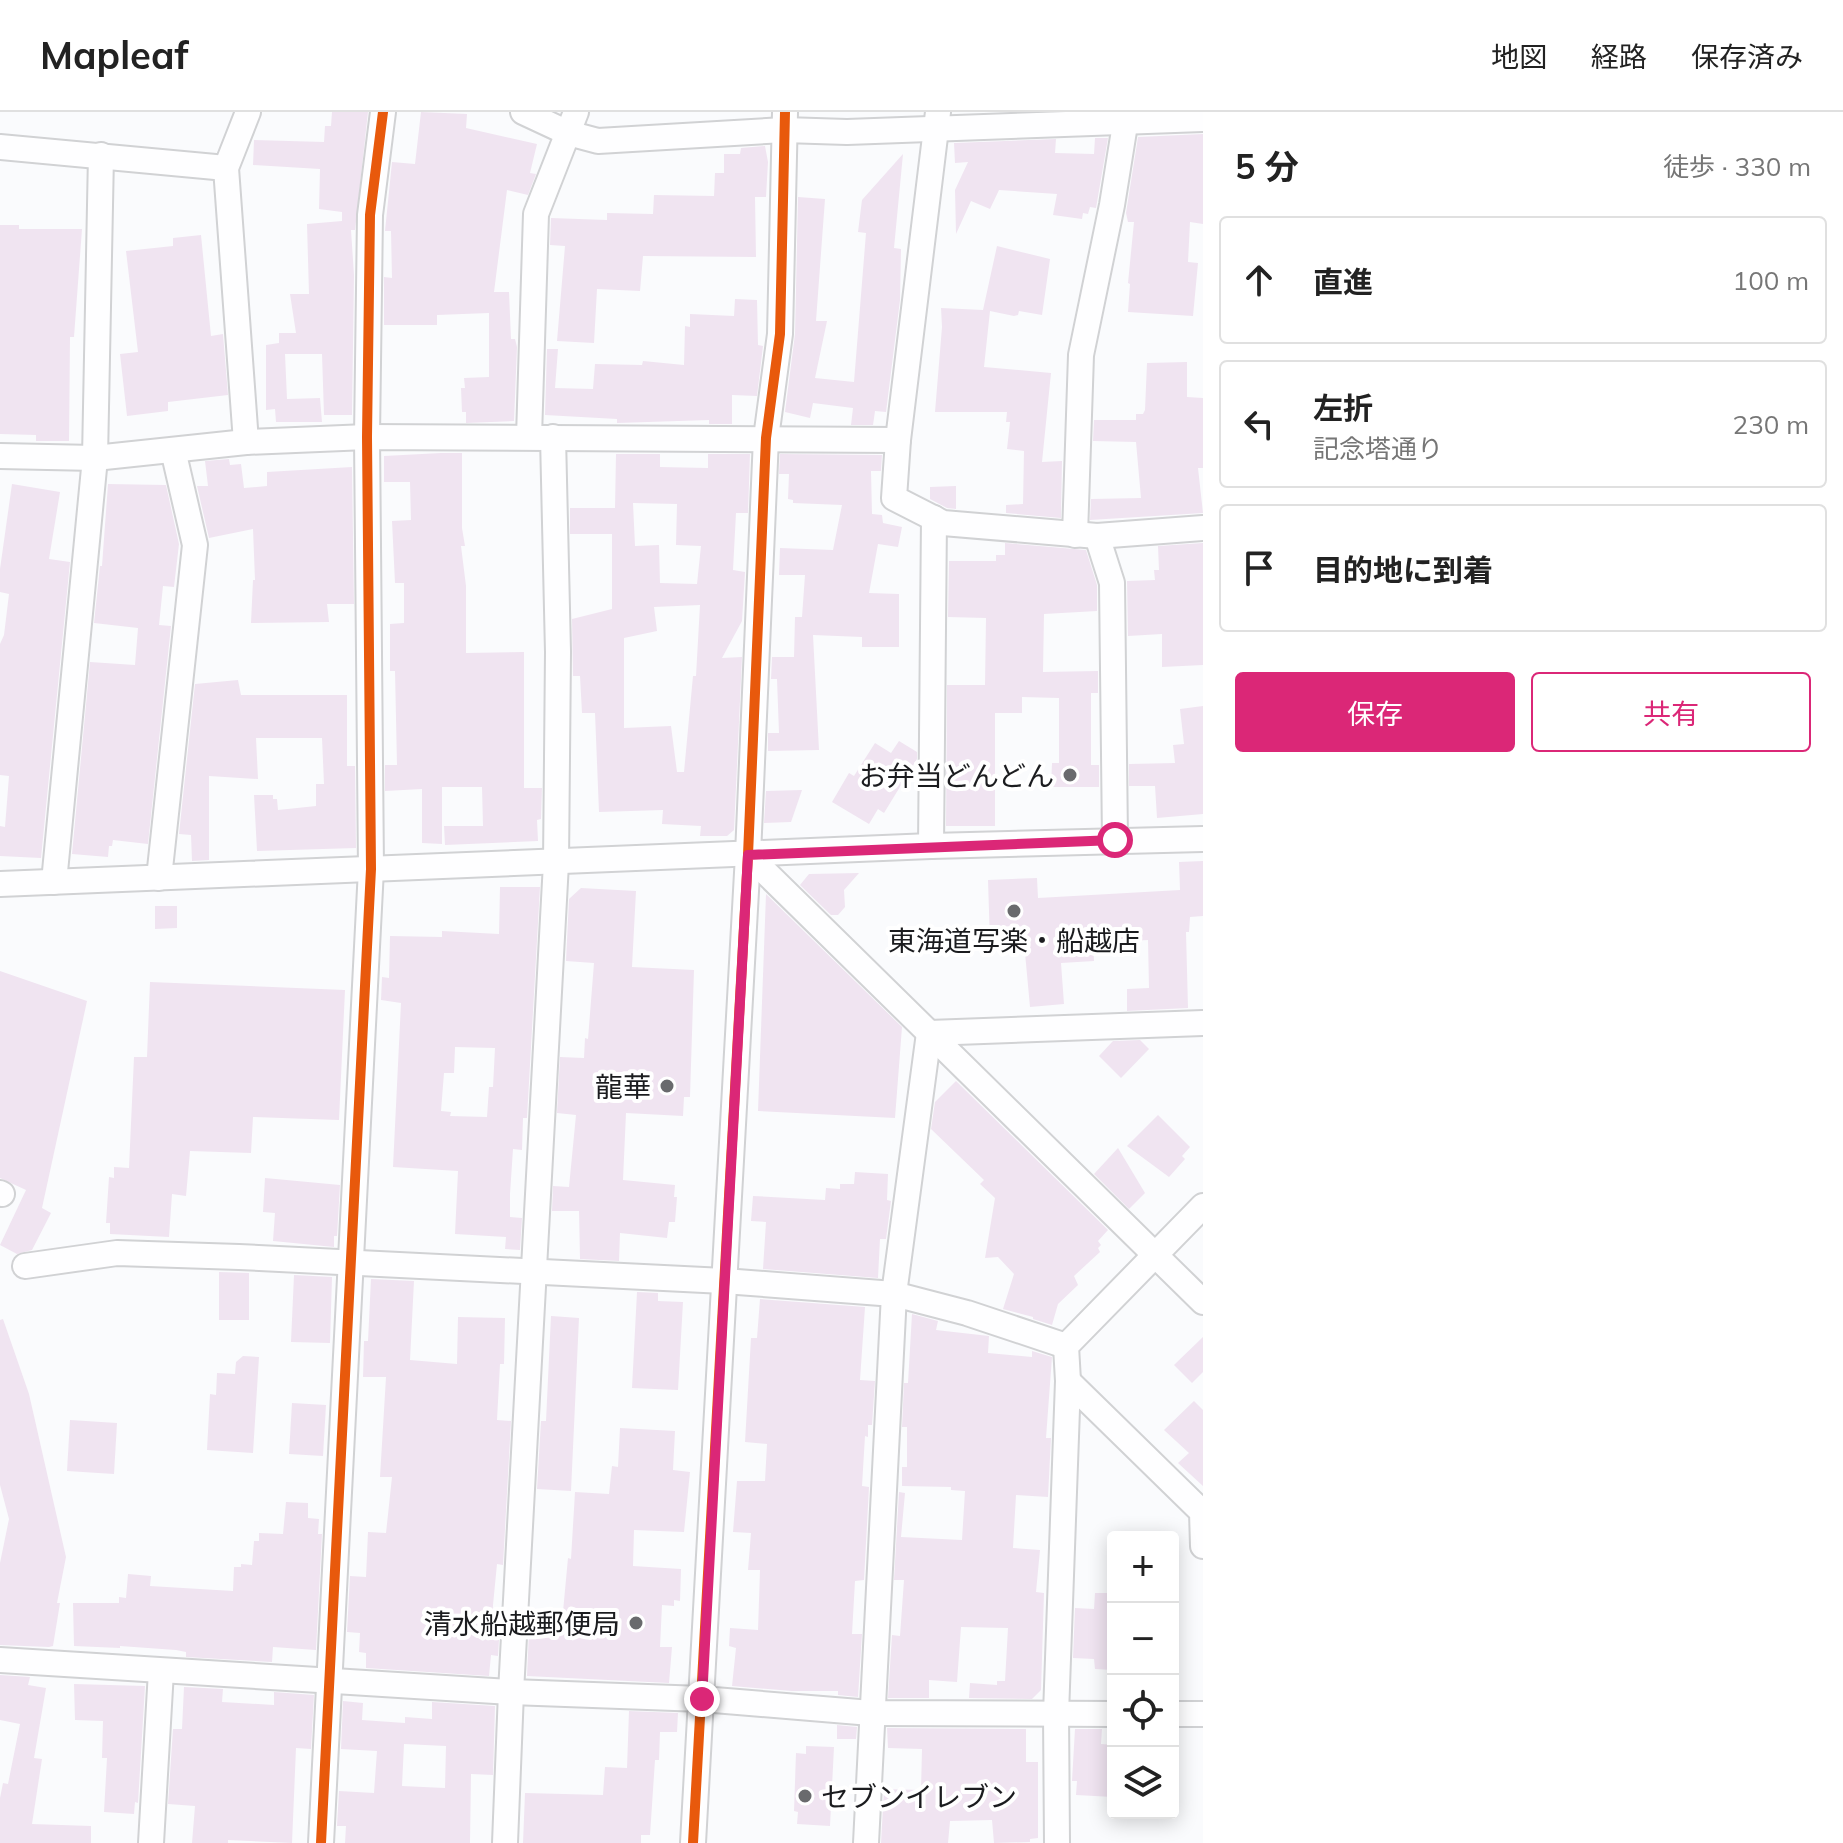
<!DOCTYPE html>
<html lang="ja">
<meta charset="utf-8">
<style>
:root{--surface:#fff;--page:#f6f6f6;--text:#222;--muted:#767676;--line:#e0e0e0;--accent:#db2777}
body{margin:0;font-family:Mulish,"Noto Sans JP",sans-serif;background:var(--page);color:var(--text)}
.controls{position:absolute;right:24px;bottom:24px;display:grid;overflow:hidden;border-radius:8px;box-shadow:0 4px 20px #0003}
.controls button{width:72px;height:72px;display:grid;place-items:center;padding:0;border:0;border-bottom:2px solid var(--line);background:var(--surface);color:var(--text);font:40px sans-serif}
.stop{position:absolute;width:24px;height:24px;margin:-18px;border:6px solid #db2777;border-radius:50%;background:#fff}
.stop.end{background:#db2777;border-color:#fff;box-shadow:0 2px 8px #0008}
.list{margin:0;padding:0;list-style:none}
h2{display:flex;justify-content:space-between;align-items:center;height:104px;margin:0;padding:0 32px;font-size:34px}
h2 small{font-size:26px;font-weight:400;color:var(--muted)}
.list li{display:grid;grid-template-columns:52px 1fr auto;gap:24px;align-items:center;box-sizing:border-box;height:128px;margin:0 16px 16px;padding:0 16px;border:2px solid var(--line);border-radius:8px}
.list b{display:block;font-size:30px;white-space:nowrap}
.list p{margin:0;font-size:26px;white-space:nowrap;color:var(--muted)}
.list em{font-size:26px;font-style:normal;color:var(--muted)}
.actions{display:flex;gap:16px;padding:24px 32px}
.actions a{flex:1;padding:18px 0;border:2px solid var(--accent);border-radius:8px;text-align:center;font-size:28px;color:var(--accent)}
.actions .main{background:var(--accent);color:#fff}
.icon{flex:none;width:44px;height:44px;fill:none;stroke:currentColor;stroke-width:2;stroke-linecap:round;stroke-linejoin:round}
.map{position:relative;flex:none;width:1203px;height:1731px;overflow:hidden}
header{display:flex;align-items:center;gap:48px;box-sizing:border-box;height:112px;padding:0 40px;background:var(--surface);border-bottom:2px solid var(--line)}
header strong{font-size:38px}
nav{display:flex;gap:44px;margin-inline-start:auto;font-size:28px}
main{display:flex}
aside{flex:1;background:var(--surface)}
.map>svg:first-child{display:block}
</style>
<header>
<strong>Mapleaf</strong>
<nav><a>地図</a><a>経路</a><a>保存済み</a></nav>
</header>
<main>
<div class="map">
<svg width="1203" height="1731" viewBox="0 0 1203 1731">
<rect width="100%" height="100%" fill="#fafbfd"/>
<g fill="#f0e4f1" fill-rule="evenodd">
<polygon points="332,0 368,0 355,118 351,118 354,163 352,303 324,303 322,242 285,242 287,287 320,286 322,310 276,310 275,297 266,298 266,233 279,231 279,221 296,221 290,182 309,182 307,112 342,109 342,100 319,97 320,57 253,53 254,28 324,30 325,14 331,14"/>
<polygon points="421,0 467,2 466,16 537,32 530,61 536,62 528,83 507,78 494,180 509,180 511,227 515,227 517,235 514,309 466,311 466,300 462,300 461,276 465,276 464,266 489,265 489,201 437,203 437,213 384,213 384,165 392,166 391,119 385,119 392,50 415,52"/>
<polygon points="1203,22 1203,112 1190,110 1188,150 1198,151 1193,204 1128,200 1130,172 1128,171 1134,110 1128,110 1126,101 1138,25"/>
<polygon points="1095,26 1108,26 1096,96 1090,95 1088,102 1083,101 1082,107 1053,103 1057,82 999,78 990,97 971,89 956,122 955,78 968,50 955,51 954,31 1056,27 1055,41 1094,42"/>
<polygon points="765,34 768,50 766,85 755,85 756,145 643,144 640,179 597,177 594,231 557,229 565,134 550,133 551,106 607,108 607,101 653,102 654,83 714,84 715,61 724,61 724,42 740,42 741,36"/>
<polygon points="903,42 894,136 901,137 900,188 886,300 875,299 873,313 851,313 853,296 813,291 810,306 785,300 795,222 798,85 825,87 816,209 827,209 815,266 854,270 866,121 858,120 862,88"/>
<polygon points="0,113 19,113 19,117 82,117 74,225 70,225 69,329 36,329 36,323 0,322"/>
<polygon points="201,123 211,224 223,222 228,283 168,290 168,299 127,304 120,242 138,240 126,139 173,134 173,126"/>
<polygon points="997,134 1050,147 1042,203 1019,199 1018,203 1014,204 990,199 984,255 1051,261 1042,350 1062,349 1061,406 1006,401 1006,393 1023,392 1024,339 1007,337 1010,310 1006,310 1007,300 935,300 942,215 941,196 983,198"/>
<polygon points="735,187 757,188 758,233 763,234 757,284 732,283 732,312 709,312 709,308 617,311 617,307 545,303 547,237 558,237 555,276 593,277 595,252 642,253 643,249 684,253 685,214 690,215 690,202 734,204"/>
<polygon points="1187,250 1187,285 1203,286 1203,356 1198,356 1203,401 1090,408 1091,387 1141,386 1136,330 1093,329 1094,308 1136,308 1136,302 1143,302 1145,298 1147,251"/>
<polygon points="441,341 462,341 462,416 465,434 461,434 466,474 466,541 524,540 524,676 542,676 541,707 537,708 538,729 445,733 444,714 483,714 482,675 442,675 442,732 422,731 422,677 385,679 385,653 397,653 395,559 390,559 390,512 404,511 404,471 395,471 392,409 411,408 410,370 384,370 384,344"/>
<path d="M 616,342 L 660,342 L 660,355 L 708,356 L 708,342 L 750,342 L 748,401 L 736,401 L 733,458 L 745,460 L 742,509 L 722,546 L 742,545 L 734,718 L 727,724 L 700,724 L 701,714 L 662,712 L 663,698 L 599,700 L 595,601 L 582,601 L 580,564 L 573,564 L 572,507 L 612,497 L 612,422 L 570,422 L 570,396 L 615,396 ZM 633,391 L 677,392 L 676,433 L 701,434 L 697,472 L 660,471 L 659,433 L 635,434 ZM 700,493 L 696,564 L 693,564 L 684,660 L 677,660 L 671,614 L 624,616 L 624,526 L 657,519 L 654,495 Z"/>
<polygon points="780,342 882,343 881,359 871,359 872,402 882,403 883,411 902,415 898,435 878,432 869,481 899,482 899,535 862,535 862,525 813,523 819,638 768,639 768,621 779,621 777,567 771,567 772,545 794,545 795,505 802,505 805,463 779,463 780,436 833,438 842,393 793,391 793,388 788,387 789,362 779,362"/>
<polygon points="229,347 230,353 241,352 244,376 267,374 267,360 352,355 354,492 327,492 329,510 251,511 253,468 255,468 253,417 209,426 197,374 208,374 205,349"/>
<polygon points="12,372 60,380 49,447 70,450 41,746 0,744 0,714 5,715 9,664 0,663 0,532 4,523 9,482 0,480 0,457"/>
<polygon points="108,372 166,373 179,432 174,475 163,474 159,513 171,514 148,732 113,728 112,734 109,734 108,745 72,742 90,550 135,553 138,516 94,511 100,454 102,454"/>
<polygon points="956,374 956,397 947,396 930,387 930,375"/>
<polygon points="1005,431 1086,438 1097,473 1097,499 1044,502 1043,560 1098,559 1098,581 1091,581 1091,653 1099,653 1099,675 1051,675 1052,651 1059,651 1059,586 1022,585 1022,601 995,601 995,714 946,714 947,573 985,573 986,506 948,505 949,449 996,449 996,443 1005,443"/>
<polygon points="1203,431 1203,553 1162,555 1162,522 1128,524 1127,469 1155,468 1154,458 1159,458 1158,434"/>
<polygon points="238,568 241,583 347,583 347,654 355,654 356,736 257,739 254,683 273,683 273,687 277,687 278,698 316,694 316,672 324,672 322,626 256,626 258,667 209,664 209,748 192,749 191,723 179,722 195,572"/>
<polygon points="1203,594 1203,702 1157,706 1155,674 1129,674 1129,652 1175,651 1173,633 1184,632 1180,597"/>
<polygon points="899,629 917,640 917,647 884,701 878,697 869,712 832,690 849,661 854,664 875,631 891,641"/>
<polygon points="802,678 791,710 764,711 766,679"/>
<polygon points="1203,749 1203,804 1190,805 1189,820 1186,820 1188,896 1127,899 1127,877 1149,876 1148,828 1093,831 1094,849 1061,851 1064,892 1030,895 1024,830 990,831 988,768 1037,766 1038,786 1180,778 1179,750"/>
<polygon points="859,761 844,778 845,795 838,803 831,803 800,773 809,762"/>
<path d="M 500,775 L 540,775 L 527,1006 L 523,1006 L 522,1038 L 513,1037 L 510,1082 L 510,1105 L 522,1106 L 520,1138 L 505,1137 L 506,1125 L 455,1122 L 458,1059 L 393,1055 L 401,891 L 381,888 L 382,865 L 389,866 L 390,824 L 442,825 L 442,819 L 499,822 ZM 455,935 L 495,936 L 493,975 L 489,975 L 487,1005 L 450,1004 L 451,1000 L 441,999 L 444,961 L 454,961 Z"/>
<polygon points="581,776 636,779 632,855 694,858 690,985 684,985 683,1004 626,1001 623,1068 675,1073 674,1085 677,1085 675,1110 669,1110 667,1126 620,1121 619,1149 580,1147 579,1099 552,1099 553,1074 569,1075 576,1003 557,1001 560,945 584,946 585,926 588,927 594,851 566,849 569,787"/>
<polygon points="766,782 902,915 895,1006 758,999"/>
<polygon points="155,794 177,794 177,816 155,817"/>
<polygon points="0,859 87,889 42,1096 51,1101 32,1138 17,1142 0,1133 26,1078 0,1066"/>
<polygon points="150,870 345,878 339,1008 253,1005 251,1041 190,1039 186,1084 172,1082 169,1125 110,1122 110,1111 106,1111 109,1065 114,1066 114,1055 129,1056 134,945 147,945"/>
<polygon points="1140,928 1149,937 1121,966 1099,944 1113,929"/>
<polygon points="956,969 1108,1118 1098,1129 1101,1133 1098,1136 1100,1140 1074,1164 1078,1173 1058,1192 1052,1213 1033,1207 1033,1205 1003,1197 1014,1162 998,1145 985,1146 995,1086 980,1072 984,1068 931,1017 935,990"/>
<polygon points="1158,1003 1190,1035 1182,1044 1185,1047 1169,1065 1127,1034"/>
<polygon points="1118,1036 1145,1081 1129,1097 1094,1062"/>
<polygon points="855,1060 888,1062 887,1088 891,1089 886,1127 880,1127 878,1166 763,1157 766,1110 751,1109 753,1084 825,1088 826,1076 840,1077 840,1072 854,1072"/>
<polygon points="265,1066 340,1073 337,1124 334,1124 334,1135 273,1129 275,1101 263,1100"/>
<polygon points="219,1160 249,1161 249,1208 219,1208"/>
<polygon points="294,1163 332,1165 330,1231 291,1230"/>
<polygon points="371,1167 414,1169 410,1248 457,1252 458,1205 505,1206 504,1252 500,1252 497,1308 511,1309 503,1453 497,1452 493,1493 492,1511 500,1512 498,1544 491,1543 489,1564 366,1556 366,1541 359,1540 360,1521 347,1520 350,1464 366,1465 368,1420 386,1421 392,1365 380,1365 386,1265 363,1265 364,1229 368,1229"/>
<polygon points="637,1180 658,1181 658,1189 683,1190 678,1278 632,1276"/>
<polygon points="760,1187 865,1195 860,1268 875,1269 872,1313 868,1313 868,1325 865,1324 862,1374 869,1375 864,1468 855,1469 852,1522 862,1522 858,1585 838,1583 838,1579 792,1579 732,1574 736,1536 729,1534 730,1516 758,1518 760,1458 748,1458 751,1421 733,1420 737,1369 765,1369 767,1332 745,1330 751,1226 757,1226"/>
<polygon points="912,1202 938,1209 936,1218 989,1224 988,1241 1032,1245 1032,1239 1052,1245 1046,1326 1051,1326 1048,1385 1016,1383 1013,1436 1040,1438 1036,1480 1044,1481 1041,1578 1032,1587 969,1586 970,1571 997,1573 997,1569 1005,1569 1008,1516 961,1515 957,1570 929,1568 929,1586 888,1586 892,1523 900,1524 904,1468 894,1468 899,1380 905,1381 901,1425 962,1428 965,1379 951,1378 951,1375 902,1374 902,1355 907,1355 907,1315 902,1315 904,1271 908,1271"/>
<polygon points="551,1204 579,1206 571,1379 537,1377 541,1309 546,1309"/>
<polygon points="3,1207 29,1282 66,1445 57,1491 60,1491 53,1534 49,1535 0,1533 0,1451 9,1407 0,1373 0,1208"/>
<polygon points="1203,1225 1203,1260 1192,1271 1174,1253"/>
<polygon points="243,1244 259,1245 253,1341 207,1338 210,1282 216,1283 217,1261 235,1262 236,1250"/>
<polygon points="1194,1289 1203,1298 1203,1374 1178,1351 1189,1341 1164,1318"/>
<polygon points="292,1291 326,1293 323,1344 289,1342"/>
<polygon points="70,1308 117,1311 114,1362 67,1359"/>
<polygon points="620,1316 675,1319 673,1358 690,1360 684,1420 634,1418 633,1454 681,1457 680,1489 674,1488 674,1494 662,1493 660,1535 672,1535 669,1571 527,1564 529,1519 561,1521 568,1446 571,1447 575,1380 609,1382 612,1354 618,1355"/>
<polygon points="286,1390 308,1391 308,1406 319,1407 318,1422 322,1422 316,1538 273,1535 272,1550 186,1545 186,1540 176,1538 120,1534 120,1536 74,1534 73,1491 119,1491 119,1485 126,1486 128,1462 151,1464 150,1474 233,1479 234,1455 241,1455 241,1452 252,1453 254,1429 259,1429 259,1421 283,1422"/>
<polygon points="1095,1481 1113,1481 1113,1558 1095,1557 1094,1547 1073,1546 1075,1496 1094,1497"/>
<polygon points="0,1563 30,1565 28,1573 46,1576 34,1646 42,1647 32,1712 91,1714 91,1731 0,1731 0,1686 3,1671 8,1672 20,1612 0,1608"/>
<polygon points="74,1572 145,1574 138,1691 135,1690 134,1702 104,1700 107,1646 102,1646 103,1609 75,1608"/>
<polygon points="184,1575 223,1577 222,1590 274,1593 274,1580 314,1583 311,1637 296,1636 292,1731 228,1728 228,1731 192,1731 195,1694 168,1692 173,1617 182,1617"/>
<path d="M 343,1589 L 363,1591 L 362,1608 L 405,1611 L 405,1605 L 432,1607 L 432,1590 L 495,1594 L 493,1663 L 471,1662 L 470,1731 L 345,1731 L 346,1714 L 337,1714 L 339,1679 L 374,1681 L 377,1639 L 341,1637 ZM 404,1632 L 446,1634 L 445,1676 L 402,1674 Z"/>
<polygon points="629,1599 678,1601 677,1620 660,1620 659,1648 655,1648 650,1723 641,1723 641,1731 523,1731 525,1681 603,1683 605,1655 627,1656"/>
<polygon points="837,1613 857,1615 856,1627 837,1627"/>
<polygon points="887,1616 1026,1617 1026,1650 1038,1650 1038,1726 1030,1727 1030,1730 994,1731 992,1708 950,1709 948,1731 881,1731 884,1677 921,1678 922,1637 888,1636"/>
<polygon points="1075,1617 1102,1617 1101,1632 1113,1633 1113,1685 1076,1683 1077,1669 1072,1669"/>
<polygon points="806,1634 834,1635 830,1714 797,1712 798,1700 794,1699 796,1641 806,1642"/>
</g>
<g fill="none" stroke-linecap="round" stroke-linejoin="round">
<defs>
<g id="minor">
<polyline points="523,0 568,21 598,29 784,18 847,20 1203,7"/>
<polyline points="938,0 898,328 894,386 943,411 1097,424 1203,416"/>
<polyline points="0,35 226,56"/>
<polyline points="529,325 536,102 576,0"/>
<polyline points="246,330 226,56 248,0"/>
<polyline points="0,344 95,346 246,330 367,325 898,328"/>
<polyline points="1075,423 1081,243 1112,93 1127,0"/>
<polyline points="1097,424 1112,471 1115,728"/>
<polyline points="931,734 934,406"/>
<polyline points="748,743 1203,1190"/>
<polyline points="159,766 195,433 173,338"/>
<polyline points="54,770 95,346 101,43"/>
<polyline points="0,772 931,734 1203,727"/>
<polyline points="0,1081 2,1082"/>
<polyline points="25,1154 117,1141 239,1145 724,1169 894,1182 967,1201 1066,1234"/>
<polyline points="1068,1269 1202,1400 1203,1434"/>
<polyline points="0,1548 511,1580 702,1587 871,1601 1113,1602"/>
<polyline points="1173,1602 1203,1602"/>
<polyline points="151,1731 161,1559"/>
<polyline points="321,1731 371,757 367,325 370,103 383,0"/>
<polyline points="505,1731 511,1580 556,751 558,540 553,325"/>
<polyline points="693,1731 748,743 766,326 780,222 785,0"/>
<polyline points="866,1731 894,1182 929,921 1203,911"/>
<polyline points="1057,1731 1056,1602 1068,1269 1066,1234 1203,1094"/>
</g>
</defs>
<use href="#minor" stroke="#d1d2d4" stroke-width="28"/>
<use href="#minor" stroke="#fefeff" stroke-width="24"/>
<defs>
<g id="cycleway">
<polyline points="321,1731 371,757 367,325 370,103 383,0"/>
<polyline points="693,1731 748,743 766,326 780,222 785,0"/>
</g>
</defs>
<use href="#cycleway" stroke="#fff" stroke-width="15"/>
<use href="#cycleway" stroke="#e8590c" stroke-width="10"/>
</g>
<g fill="none" stroke-linecap="round" stroke-linejoin="round">
<polyline stroke="#db2777" stroke-width="10" points="702,1587 748,743 1115,728"/>
</g>
<g fill="#696a6d" stroke="#fff" stroke-width="3">
<circle cx="1070" cy="663" r="8"/>
<circle cx="1014" cy="799" r="8"/>
<circle cx="667" cy="974" r="8"/>
<circle cx="636" cy="1511" r="8"/>
<circle cx="805" cy="1684" r="8"/>
</g>
<g text-anchor="middle" dominant-baseline="central" stroke-width="8" stroke-linejoin="round" paint-order="stroke">
<g font-size="28" fill="#1b1c1f" stroke="#fff" text-anchor="end">
<text x="1054" y="663">お弁当どんどん</text>
<text x="1014" y="828" text-anchor="middle">東海道写楽・船越店</text>
<text x="651" y="974">龍華</text>
<text x="620" y="1511">清水船越郵便局</text>
<text x="821" y="1684" text-anchor="start">セブンイレブン</text>
</g>
</g>
</svg>
<div class="controls">
<button>+</button>
<button>−</button>
<button><svg class="icon" aria-label="locate" viewBox="0 0 24 24"><circle cx="12" cy="12" r="6"/><path d="M12 2v4M12 18v4M2 12h4M18 12h4"/></svg></button>
<button><svg class="icon" aria-label="layers" viewBox="0 0 24 24"><path d="M12 4l9 5-9 5-9-5zM3 14l9 5 9-5"/></svg></button>
</div>
<div class="stop" style="left:1115px;top:728px"></div>
<div class="stop end" style="left:702px;top:1587px"></div>
</div>
<aside>
<h2>5 分<small>徒歩 · 330 m</small></h2>
<ul class="list">
<li><svg class="icon" aria-label="ahead" viewBox="0 0 24 24"><path d="M12 20V5M6 11l6-6 6 6"/></svg><div><b>直進</b></div><em>100 m</em></li>
<li><svg class="icon" aria-label="left" viewBox="0 0 24 24"><path d="M17 20v-9H6M10 6l-5 5 5 5"/></svg><div><b>左折</b><p>記念塔通り</p></div><em>230 m</em></li>
<li><svg class="icon" aria-label="arrive" viewBox="0 0 24 24"><path d="M6 21V4h12l-3 4 3 4H6"/></svg><div><b>目的地に到着</b></div></li>
</ul>
<div class="actions"><a class="main">保存</a><a>共有</a></div>
</aside>
</main>
